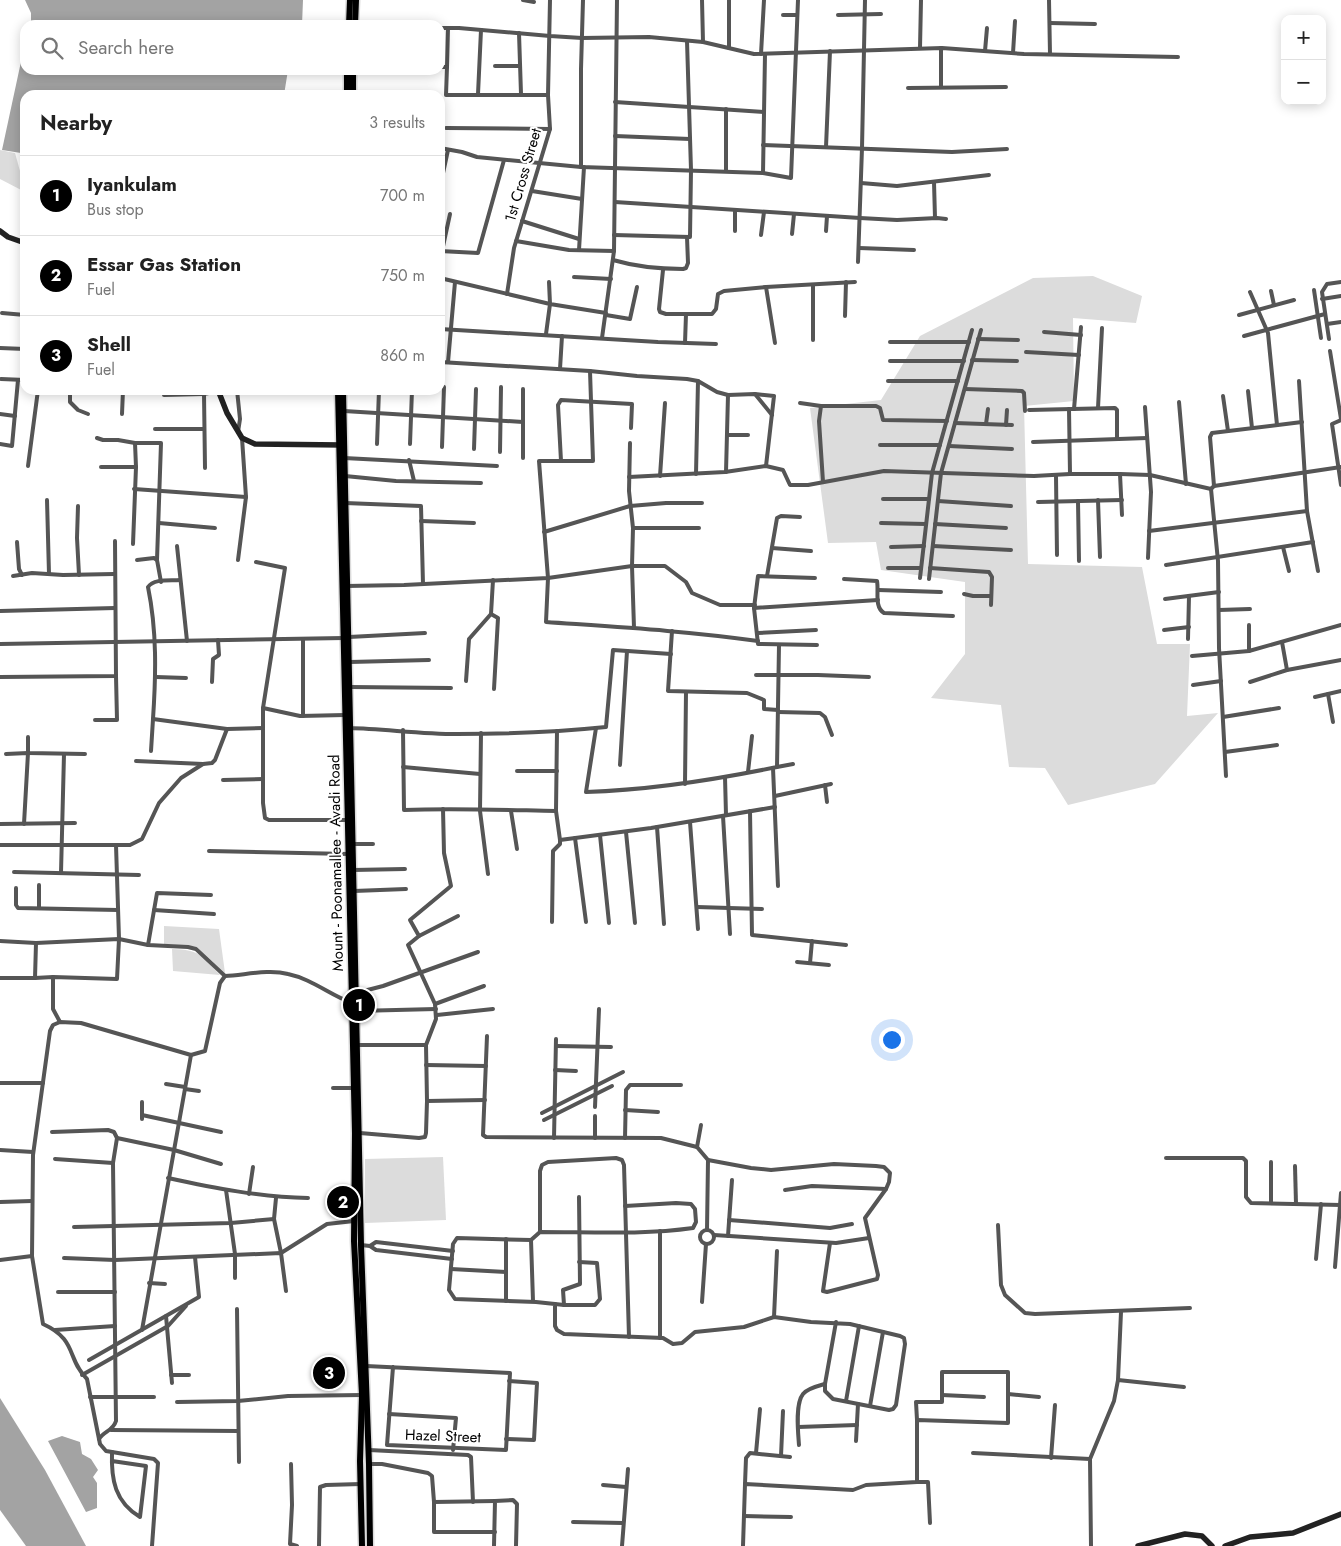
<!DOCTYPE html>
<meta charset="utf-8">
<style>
:root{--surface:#fff;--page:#f2f2f2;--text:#222;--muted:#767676;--line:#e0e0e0;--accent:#000}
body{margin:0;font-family:Jost,sans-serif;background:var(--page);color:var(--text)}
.controls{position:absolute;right:15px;top:15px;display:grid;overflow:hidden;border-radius:10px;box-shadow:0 2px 12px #0003}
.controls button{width:45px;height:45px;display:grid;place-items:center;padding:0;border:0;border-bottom:1px solid var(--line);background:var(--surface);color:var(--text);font:25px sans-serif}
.you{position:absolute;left:891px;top:1039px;width:18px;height:18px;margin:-12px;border:4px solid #fff;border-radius:50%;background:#1a73e8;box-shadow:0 0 0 8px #1a73e833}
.badge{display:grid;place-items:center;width:32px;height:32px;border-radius:50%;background:var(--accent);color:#fff;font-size:16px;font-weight:700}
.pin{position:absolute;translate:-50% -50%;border:2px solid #fff;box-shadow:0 1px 5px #0006}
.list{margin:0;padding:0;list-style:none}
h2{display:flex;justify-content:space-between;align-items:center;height:65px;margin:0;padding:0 20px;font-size:21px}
h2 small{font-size:16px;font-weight:400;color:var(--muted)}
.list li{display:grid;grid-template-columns:32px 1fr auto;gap:15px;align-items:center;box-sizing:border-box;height:80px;padding:0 20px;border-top:1px solid var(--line)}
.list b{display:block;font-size:19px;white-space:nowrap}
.list p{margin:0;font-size:16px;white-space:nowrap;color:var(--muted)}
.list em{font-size:16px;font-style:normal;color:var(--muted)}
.icon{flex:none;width:28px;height:28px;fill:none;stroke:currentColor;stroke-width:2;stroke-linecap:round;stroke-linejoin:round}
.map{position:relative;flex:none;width:1341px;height:1546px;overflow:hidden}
.search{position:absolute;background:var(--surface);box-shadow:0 2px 12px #0003;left:20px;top:20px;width:425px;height:55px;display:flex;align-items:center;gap:12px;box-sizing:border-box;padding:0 18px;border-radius:15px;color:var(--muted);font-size:19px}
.panel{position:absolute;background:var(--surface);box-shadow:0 2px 12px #0003;left:20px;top:90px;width:425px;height:305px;border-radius:15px}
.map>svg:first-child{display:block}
</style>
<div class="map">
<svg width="1341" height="1546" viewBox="0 0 1341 1546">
<rect width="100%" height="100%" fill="#fff"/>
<g fill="#dcdcdc">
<polygon points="0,150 15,153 20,171 25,173 25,192 0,179"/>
<polygon points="1093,276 1142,296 1136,323 1073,318 1074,401 1024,406 1028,564 1142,567 1157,644 1190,644 1187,716 1218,713 1155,784 1068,805 1045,768 1009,767 1001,705 931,698 965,654 965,582 881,570 876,542 828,543 810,408 881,400 920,336 1033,278"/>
<polygon points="164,926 219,929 225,973 197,947 164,944"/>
<path d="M 172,949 C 201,950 201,955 220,975 L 173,971 Z"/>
<polygon points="443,1157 446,1220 365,1223 365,1159"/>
</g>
<g fill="#a3a3a3">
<polygon points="25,0 303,0 302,25 31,25 31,13"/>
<polygon points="22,57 25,58 25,70 288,70 284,95 25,95 25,169 21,153 2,150"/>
<polygon points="0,1398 45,1470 86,1546 26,1546 0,1510"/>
<polygon points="62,1436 80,1442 82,1454 91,1459 98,1470 93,1477 97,1483 97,1508 86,1512 48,1441"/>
</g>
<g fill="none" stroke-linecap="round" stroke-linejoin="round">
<defs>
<g id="primary">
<polyline points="349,25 350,0"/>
<polyline points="355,25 356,0"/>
<polyline points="353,70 353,95"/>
<polyline points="347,95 347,70"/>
<polyline points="338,390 355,1133 354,1241 362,1395 360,1461 362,1546"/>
<polyline points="343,390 361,1245 369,1464 370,1546"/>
</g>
</defs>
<use href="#primary" stroke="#dbdbdb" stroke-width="9"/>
<g stroke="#555" stroke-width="4">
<polyline points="523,0 534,2"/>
<polyline points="702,0 703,42"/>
<polyline points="729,0 729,48"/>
<polyline points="1049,0 1050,54"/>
<polyline points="783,15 797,15"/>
<polyline points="838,15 881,14"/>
<polyline points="1050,23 1095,24"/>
<polyline points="440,28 459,28 550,36 582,38 649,37 703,42 754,54 942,48 1024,54 1178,57"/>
<polyline points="519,33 521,94"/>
<polyline points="920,48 921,0"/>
<polyline points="941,48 941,86"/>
<polyline points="985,51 987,28"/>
<polyline points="1013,53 1015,21"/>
<polyline points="761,54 764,0"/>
<polyline points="495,66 520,66"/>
<polyline points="440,67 447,67 448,28"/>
<polyline points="447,67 446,95 548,95"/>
<polyline points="908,88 1006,87"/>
<polyline points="478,94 481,30"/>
<polyline points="615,102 764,112"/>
<polyline points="446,128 550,129"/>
<polyline points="615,136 690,139"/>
<polyline points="763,145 952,152 1007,149"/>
<polyline points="826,147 830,51"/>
<polyline points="440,148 462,152 477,157 581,167 763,173 791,178 798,0"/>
<polyline points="581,167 581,69 583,0"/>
<polyline points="726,171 726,109"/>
<polyline points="763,173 765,54"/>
<polyline points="934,182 935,218"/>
<polyline points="861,183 897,186 989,175"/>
<polyline points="440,187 448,150"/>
<polyline points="532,191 582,199"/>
<polyline points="615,202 860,218 897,220 937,218 946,219"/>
<polyline points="522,221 579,239"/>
<polyline points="735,231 735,210"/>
<polyline points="826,231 827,216"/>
<polyline points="792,234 794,214"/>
<polyline points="614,235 690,237 691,170 687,41"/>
<polyline points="761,235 764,212"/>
<polyline points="516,241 569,250 614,251"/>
<polyline points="859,248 914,250"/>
<polyline points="579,250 584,167"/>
<polyline points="440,251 478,253 504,160"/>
<polyline points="442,251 450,214"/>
<path d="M 613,260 C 637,267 659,269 683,269 L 686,268 L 688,263 L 687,237"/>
<polyline points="858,262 862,148 865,0"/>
<polyline points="663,270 659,309 660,312 666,314 712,314 716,309 718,294 724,291 766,287 855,282"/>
<polyline points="574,277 611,279"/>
<polyline points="440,278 550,304 546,334"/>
<polyline points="549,282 550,304 606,313"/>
<polyline points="813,285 813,340"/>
<polyline points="766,287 775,343"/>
<polyline points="1314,290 1321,338"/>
<polyline points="1271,291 1274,305"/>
<polyline points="1250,292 1268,333 1277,425"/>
<polyline points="507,294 514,248 550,129 548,95 550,0"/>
<polyline points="1322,299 1341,296"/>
<polyline points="2,313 25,315"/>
<polyline points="606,315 630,319 637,287"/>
<polyline points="1239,315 1294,300"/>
<polyline points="845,316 846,282"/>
<polyline points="1327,324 1341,322"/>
<polyline points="440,329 658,342 716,344"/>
<polyline points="1044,332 1081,335"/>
<polyline points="1244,336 1325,314"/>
<polyline points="602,338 614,251 617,0"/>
<polyline points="978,339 1018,340"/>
<polyline points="1329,339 1322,292 1327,284 1341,282"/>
<polyline points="890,342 969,342"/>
<polyline points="685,343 686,314"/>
<polyline points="0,348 25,349"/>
<polyline points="1330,351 1341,419"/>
<polyline points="1026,352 1079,355"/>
<polyline points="972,360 1017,361"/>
<polyline points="890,361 964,361"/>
<polyline points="440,362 590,371 637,376 687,379 698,381 717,392 728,395 755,394 774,396 766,466"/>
<polyline points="448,362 455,282"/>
<polyline points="560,369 562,336"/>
<path d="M 590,371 L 593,461 L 539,461 L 548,578 L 546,622 C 617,627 688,631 758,641"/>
<polyline points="1,379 25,380"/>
<polyline points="888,381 958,381"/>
<polyline points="1299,381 1307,511 1318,571"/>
<polyline points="965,389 1022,391 1024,393 1025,411"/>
<polyline points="70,390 70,402 78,410 88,414"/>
<polyline points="237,390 240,419 238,432"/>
<polyline points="1248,391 1252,428"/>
<polyline points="204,394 205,468"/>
<polyline points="755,394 772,415"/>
<polyline points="164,395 204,394 218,391"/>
<polyline points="1223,396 1228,431"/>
<polyline points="1179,402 1186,484"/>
<polyline points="800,403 821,406 876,406 880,408 883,420 947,421"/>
<polyline points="821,406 819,421 823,482"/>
<polyline points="1145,407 1151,492 1148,558"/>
<polyline points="1098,408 1102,328"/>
<polyline points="1069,409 1070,474"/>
<polyline points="1074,409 1081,327"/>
<polyline points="1029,410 1115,408 1117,410 1117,439"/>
<polyline points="344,411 523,422"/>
<polyline points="0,414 15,416"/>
<polyline points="122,414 123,390"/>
<polyline points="1341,420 1332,424 1341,485"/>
<polyline points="955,423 1012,425"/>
<polyline points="986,424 988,409"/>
<polyline points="1006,425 1007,410"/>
<polyline points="155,429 204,429"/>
<polyline points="727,435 748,435"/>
<polyline points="97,438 103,440 118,440 135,443 136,467 133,544"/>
<polyline points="1033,442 1147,438"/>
<polyline points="135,443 161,443 157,560"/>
<polyline points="630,443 629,491 633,528 632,566 634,628"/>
<polyline points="0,444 12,446 18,380"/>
<polyline points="377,444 379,390"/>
<polyline points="410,444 412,390"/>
<polyline points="880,445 940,445"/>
<polyline points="949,446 1012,449"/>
<polyline points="442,447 444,387"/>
<polyline points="474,449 476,389"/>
<polyline points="500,452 501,387"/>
<polyline points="344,458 497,466"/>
<polyline points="523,458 523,389"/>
<polyline points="409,460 414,481"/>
<polyline points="561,461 558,405 561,400 632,404 631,428"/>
<polyline points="28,466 38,390"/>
<polyline points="101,467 136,467"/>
<polyline points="726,472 728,395"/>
<polyline points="696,474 698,381"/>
<polyline points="1120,474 1122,515"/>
<polyline points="345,476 396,481 481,483"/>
<polyline points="660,476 665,403"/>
<polyline points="1056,476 1057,555"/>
<polyline points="629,477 725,472 766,466 783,470 790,485 808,485 884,471 1034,476 1070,474 1120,474 1150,475 1211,489 1214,486 1341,467"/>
<polyline points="1214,486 1210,437 1212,433 1302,422"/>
<polyline points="134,489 246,497"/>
<polyline points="1211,489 1218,561 1219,648 1226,776"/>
<polyline points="883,499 929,499"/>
<polyline points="47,500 49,574"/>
<polyline points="1098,500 1100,557"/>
<polyline points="938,501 1011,506"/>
<polyline points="1078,501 1079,561"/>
<polyline points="1038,502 1122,500"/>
<polyline points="345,503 421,506 423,584"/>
<polyline points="78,506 77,538 79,575"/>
<polyline points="421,521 474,523"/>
<polyline points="159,523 215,528"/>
<polyline points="881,523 926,524"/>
<polyline points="935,524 1006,528"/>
<polyline points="633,528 699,528"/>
<polyline points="1149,531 1307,511"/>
<polyline points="544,532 630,506 666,503 702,503"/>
<polyline points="17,542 19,569 22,575"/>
<polyline points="177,546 187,641"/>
<polyline points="933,546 1011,550"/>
<polyline points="891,547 924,546"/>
<polyline points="1283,547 1289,571"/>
<polyline points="772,548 811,551"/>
<polyline points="137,560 154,558 157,560 161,582"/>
<polyline points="238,560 246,497 242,438"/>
<polyline points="256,562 285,568 263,708 263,803 265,818 269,820 347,820"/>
<polyline points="1166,565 1313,542"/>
<polyline points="888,568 921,568"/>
<polyline points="930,568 989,572 992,577 991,605"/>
<polyline points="13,576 32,573 63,575 114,574"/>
<polyline points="767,576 777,518 781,516 800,517"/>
<polyline points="815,578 758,576 754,608 758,644 817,645"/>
<polyline points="920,578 932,473 972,330"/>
<path d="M 844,579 L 877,581 C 879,591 874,607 884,613 L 953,616"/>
<polyline points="929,579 941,473 981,330"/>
<path d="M 180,580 C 171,581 154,578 148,587 C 157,631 156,674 153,719 L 227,729 L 263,728"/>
<polyline points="346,586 404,585 548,578 632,566 665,566 686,582 692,593 720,605 755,605"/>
<polyline points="878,590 941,592"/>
<polyline points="964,594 973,596 991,596"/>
<polyline points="1165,599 1219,592"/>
<polyline points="754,608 878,600"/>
<polyline points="1219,610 1250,609"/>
<polyline points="0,611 115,608"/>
<polyline points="491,614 498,618 494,689"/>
<polyline points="1164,630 1189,627"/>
<polyline points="672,631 668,691 747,693 764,700 764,709 778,710"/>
<polyline points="758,633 816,630"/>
<polyline points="349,637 425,633"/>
<polyline points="1188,639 1189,596"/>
<polyline points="1282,642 1287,670"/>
<polyline points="0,644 344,638"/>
<polyline points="1249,651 1249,625"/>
<polyline points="1192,656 1249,651 1341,625"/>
<polyline points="350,662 429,660"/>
<polyline points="756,675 818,675 869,677"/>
<polyline points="0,677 116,676 115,541"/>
<polyline points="156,677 186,678"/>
<polyline points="466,681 469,639 491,614 493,580"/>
<polyline points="212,682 213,659 219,655 218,640"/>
<polyline points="1250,682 1287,670 1341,660"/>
<polyline points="1193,685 1221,681"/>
<polyline points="350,687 451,688"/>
<polyline points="1328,694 1333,722"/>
<polyline points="1315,697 1341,691"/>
<polyline points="263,708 300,716 345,715"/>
<polyline points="778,712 820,713 825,717 832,735"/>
<polyline points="303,716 303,639"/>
<polyline points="1223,717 1279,708"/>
<polyline points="95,720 117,720 116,676"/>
<path d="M 349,728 C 385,729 421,734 457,734 C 506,734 557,732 606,727 L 613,650 L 671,654"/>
<path d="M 596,728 L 586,792 C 651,790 714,780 777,767 L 779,645"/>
<path d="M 403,730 L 404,810 C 455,808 506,810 556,811"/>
<polyline points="557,731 556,811 560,840 651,828 775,807"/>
<polyline points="481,733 480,811 488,874"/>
<polyline points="28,737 28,753 85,754"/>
<polyline points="151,751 153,719"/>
<polyline points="1225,752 1277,745"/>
<polyline points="6,754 28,753 24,824"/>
<polyline points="136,761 203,764 212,763 215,760 227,729"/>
<polyline points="620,765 627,651"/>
<polyline points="403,767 480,774"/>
<polyline points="777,767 793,764"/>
<polyline points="773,768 778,886"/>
<polyline points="517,771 557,771"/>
<polyline points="748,772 752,736"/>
<polyline points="725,777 726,815"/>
<polyline points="223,780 263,779"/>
<polyline points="685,784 686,692"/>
<polyline points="825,785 827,802"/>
<polyline points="775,796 831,784"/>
<polyline points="443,809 444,853 451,886 410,920 419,936 408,945 435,1004 484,986"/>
<polyline points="511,811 517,849"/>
<polyline points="750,811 752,935 846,945"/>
<polyline points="723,816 730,934"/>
<polyline points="690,822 698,929"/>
<polyline points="0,824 75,823"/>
<polyline points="657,827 664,924"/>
<polyline points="626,832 635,923"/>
<polyline points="600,835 609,923"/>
<polyline points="575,838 586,922"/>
<polyline points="353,844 373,844"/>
<polyline points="0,845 130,845 142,839 159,803 181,778 203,764"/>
<polyline points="209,851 348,854"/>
<polyline points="353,870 405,869"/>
<polyline points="14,872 139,875"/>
<polyline points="61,873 64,754"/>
<polyline points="39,885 39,908"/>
<polyline points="16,888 16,905 18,908 118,910"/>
<polyline points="354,891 406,889"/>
<polyline points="697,907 762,909"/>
<polyline points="154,910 214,914"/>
<polyline points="552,922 553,851 560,844 560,840"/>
<polyline points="419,936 458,916"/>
<polyline points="0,941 36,943 119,939 148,945 188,947 196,949 225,976"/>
<polyline points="36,943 35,978 53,977 117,979 119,939 116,845"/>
<polyline points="148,945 157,893 211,895"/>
<polyline points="797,962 829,965"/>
<polyline points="810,963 812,941"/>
<polyline points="53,977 53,1009 60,1022"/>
<polyline points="0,978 35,978"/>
<polyline points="356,993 383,986 478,952"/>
<polyline points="356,1011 436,1009"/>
<polyline points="437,1015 493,1009"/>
<polyline points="487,1036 483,1135 486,1137 661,1138 697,1147 708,1160 707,1230"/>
<polyline points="357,1045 426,1045"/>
<polyline points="556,1046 611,1047"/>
<polyline points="426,1065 486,1066"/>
<polyline points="555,1070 576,1071"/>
<polyline points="0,1083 43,1083"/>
<polyline points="166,1084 185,1087"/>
<polyline points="333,1088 353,1088"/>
<polyline points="185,1089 199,1091"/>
<polyline points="427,1101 426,1045 436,1019 435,1004"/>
<polyline points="142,1102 142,1119"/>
<polyline points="595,1107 599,1009"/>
<polyline points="625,1110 658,1112"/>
<polyline points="542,1113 623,1072"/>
<polyline points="142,1115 221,1132"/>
<polyline points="544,1120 612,1086"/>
<path d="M 52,1132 L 108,1130 L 114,1132 L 117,1138 L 113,1163 L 116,1421 C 113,1431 104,1431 99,1439"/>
<polyline points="360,1133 419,1138 425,1137 426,1133 427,1101 485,1100"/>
<polyline points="117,1138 174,1150 221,1164"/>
<polyline points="554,1138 556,1039"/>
<polyline points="595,1138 595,1116"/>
<polyline points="625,1138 626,1090 630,1085 681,1085"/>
<polyline points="697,1147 701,1125"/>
<polyline points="0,1150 33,1152"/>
<polyline points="1166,1158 1243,1158 1246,1161 1246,1197 1251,1203 1341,1205"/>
<polyline points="55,1159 113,1163"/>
<polyline points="708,1160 751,1168 771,1170 834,1164 876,1166 884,1167 890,1173 889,1182 886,1189 865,1218 878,1275 877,1279 827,1292 823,1291 830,1243"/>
<polyline points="1271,1162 1271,1203"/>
<polyline points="1295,1166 1296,1204"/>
<path d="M 168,1178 C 214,1188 260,1197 308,1198"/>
<polyline points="226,1190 235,1254 235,1278"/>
<polyline points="785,1190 812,1186 886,1189"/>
<polyline points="249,1194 253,1167"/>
<polyline points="276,1198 274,1219 281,1253 327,1224 354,1221"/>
<polyline points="0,1202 32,1201"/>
<path d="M 625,1206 L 676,1203 L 691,1204 L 695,1209 L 696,1222 L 693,1228 C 643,1235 591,1232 540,1232 L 531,1240 L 457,1238 L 453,1244 L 449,1290 L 455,1299 L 536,1302 L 555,1304 L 555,1326 L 557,1330 L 564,1334 L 663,1338 L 673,1344 L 682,1343 L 695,1332 L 744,1327 L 774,1317 L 811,1322 L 850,1324 L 900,1336 L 904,1338 L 905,1344 L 896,1405 L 893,1409 L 889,1410 L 833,1399 L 825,1391 L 825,1384 L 836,1322"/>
<polyline points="729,1220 830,1228 852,1224"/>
<polyline points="998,1225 1001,1285 1005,1295 1025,1313 1035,1314 1190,1308"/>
<polyline points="74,1227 231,1223 274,1219"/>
<circle cx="707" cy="1237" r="7"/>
<polyline points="660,1231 660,1338"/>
<polyline points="540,1232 540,1171 542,1165 548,1162 616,1158 622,1160 624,1165 629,1337"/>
<polyline points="714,1235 836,1243 869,1238"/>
<polyline points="728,1236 732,1180"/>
<polyline points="531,1240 533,1301"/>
<polyline points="361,1245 370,1246 376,1250 452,1259"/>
<polyline points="370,1246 376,1242 453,1251"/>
<polyline points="64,1258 115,1260 281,1253 286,1291"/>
<polyline points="1316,1259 1321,1204"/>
<polyline points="0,1260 32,1256"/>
<polyline points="1335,1267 1341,1193"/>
<polyline points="451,1269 506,1272"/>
<polyline points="149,1283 165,1284"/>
<polyline points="58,1292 115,1292"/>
<polyline points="506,1301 506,1239"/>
<polyline points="702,1302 706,1244"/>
<polyline points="555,1304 564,1305 563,1290 580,1284 579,1197"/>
<polyline points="564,1305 595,1305 600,1299 597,1263 579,1262"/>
<polyline points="237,1309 239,1462"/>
<polyline points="166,1316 172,1383"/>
<polyline points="774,1317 777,1251"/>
<polyline points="55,1330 115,1326"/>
<polyline points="142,1330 191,1055"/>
<polyline points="89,1360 199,1297 195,1257"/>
<polyline points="366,1366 510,1373 506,1450 387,1445 393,1367"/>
<polyline points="82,1375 168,1326 186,1306"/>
<polyline points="171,1375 189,1375"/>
<polyline points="1118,1380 1184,1387"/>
<polyline points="942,1395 984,1397"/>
<polyline points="90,1397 154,1397"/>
<polyline points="846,1401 859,1326"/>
<polyline points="177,1402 238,1401 288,1396 362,1395"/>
<polyline points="870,1406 883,1332"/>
<polyline points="389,1414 456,1418 453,1450"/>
<polyline points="917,1420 916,1402 942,1402 942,1372 1008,1372 1008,1394"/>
<polyline points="798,1427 857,1425"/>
<polyline points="111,1430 238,1431"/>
<polyline points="506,1439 534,1440 537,1383 509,1381"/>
<polyline points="856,1441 858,1404"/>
<path d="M 799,1445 C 798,1432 795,1404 803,1394 C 808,1388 818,1386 825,1384"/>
<polyline points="369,1450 468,1455 471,1457 473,1502"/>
<polyline points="756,1453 760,1409"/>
<polyline points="973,1453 1090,1459 1091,1546"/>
<polyline points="781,1456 783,1411"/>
<polyline points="1051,1458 1055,1405"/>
<polyline points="1090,1459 1114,1401 1118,1380 1121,1312"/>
<path d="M 112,1461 L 146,1466 L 140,1517 C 115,1502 111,1480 112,1452"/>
<polyline points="291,1464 292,1505 290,1544 297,1546"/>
<polyline points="369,1464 382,1464 428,1473 432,1476 434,1502 495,1501"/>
<polyline points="917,1482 928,1482 930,1523"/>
<polyline points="745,1484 746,1458 750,1453 790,1457"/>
<polyline points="603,1485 626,1487"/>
<polyline points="434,1502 434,1532 495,1532"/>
<polyline points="744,1516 791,1517"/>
<polyline points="573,1522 623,1523"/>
<path d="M 152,1546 L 158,1463 L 154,1459 L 106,1451 L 100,1444 L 87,1379 C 66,1358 78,1340 43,1324 L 32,1256 L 33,1155 L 50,1031 L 53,1025 L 60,1022 L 81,1023 L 191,1055 L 205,1051 L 220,983 L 225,976 C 245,975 269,969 288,974 C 312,979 330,995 352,1003"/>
<polyline points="319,1546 320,1487 326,1485 361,1484"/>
<polyline points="494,1546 495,1501 513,1500 517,1504 516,1546"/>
<polyline points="622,1546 628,1469"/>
<polyline points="743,1546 745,1484 853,1490 866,1485 917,1482 917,1420 1008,1423 1008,1394 1039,1397"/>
</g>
<g stroke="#222" stroke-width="5.5">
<polyline points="0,231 8,237 25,243"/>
<polyline points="218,390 227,413 242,438 255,444 342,445"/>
<polyline points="1138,1546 1185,1534 1202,1536 1212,1546"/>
<polyline points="1225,1546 1250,1537 1293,1533 1341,1514"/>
</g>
<use href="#primary" stroke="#000" stroke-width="6"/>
</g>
<g text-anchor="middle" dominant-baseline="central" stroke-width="4" stroke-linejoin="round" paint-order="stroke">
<g font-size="15" fill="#000" stroke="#fff">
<text transform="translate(523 175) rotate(-74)">1st Cross Street</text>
<text transform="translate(336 863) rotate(-91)">Mount - Poonamallee - Avadi Road</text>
<text transform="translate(443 1436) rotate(2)">Hazel Street</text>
</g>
</g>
</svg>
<div class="controls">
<button>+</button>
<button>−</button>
</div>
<div class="you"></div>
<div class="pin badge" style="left:359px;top:1005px">1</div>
<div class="pin badge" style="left:343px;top:1202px">2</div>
<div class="pin badge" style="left:329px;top:1373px">3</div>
<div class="search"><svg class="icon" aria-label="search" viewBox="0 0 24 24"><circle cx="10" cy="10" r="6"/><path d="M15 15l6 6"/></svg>Search here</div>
<section class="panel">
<h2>Nearby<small>3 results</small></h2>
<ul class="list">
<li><span class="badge">1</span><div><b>Iyankulam</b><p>Bus stop</p></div><em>700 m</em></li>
<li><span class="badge">2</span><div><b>Essar Gas Station</b><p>Fuel</p></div><em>750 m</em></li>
<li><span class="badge">3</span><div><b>Shell</b><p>Fuel</p></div><em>860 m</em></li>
</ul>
</section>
</div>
